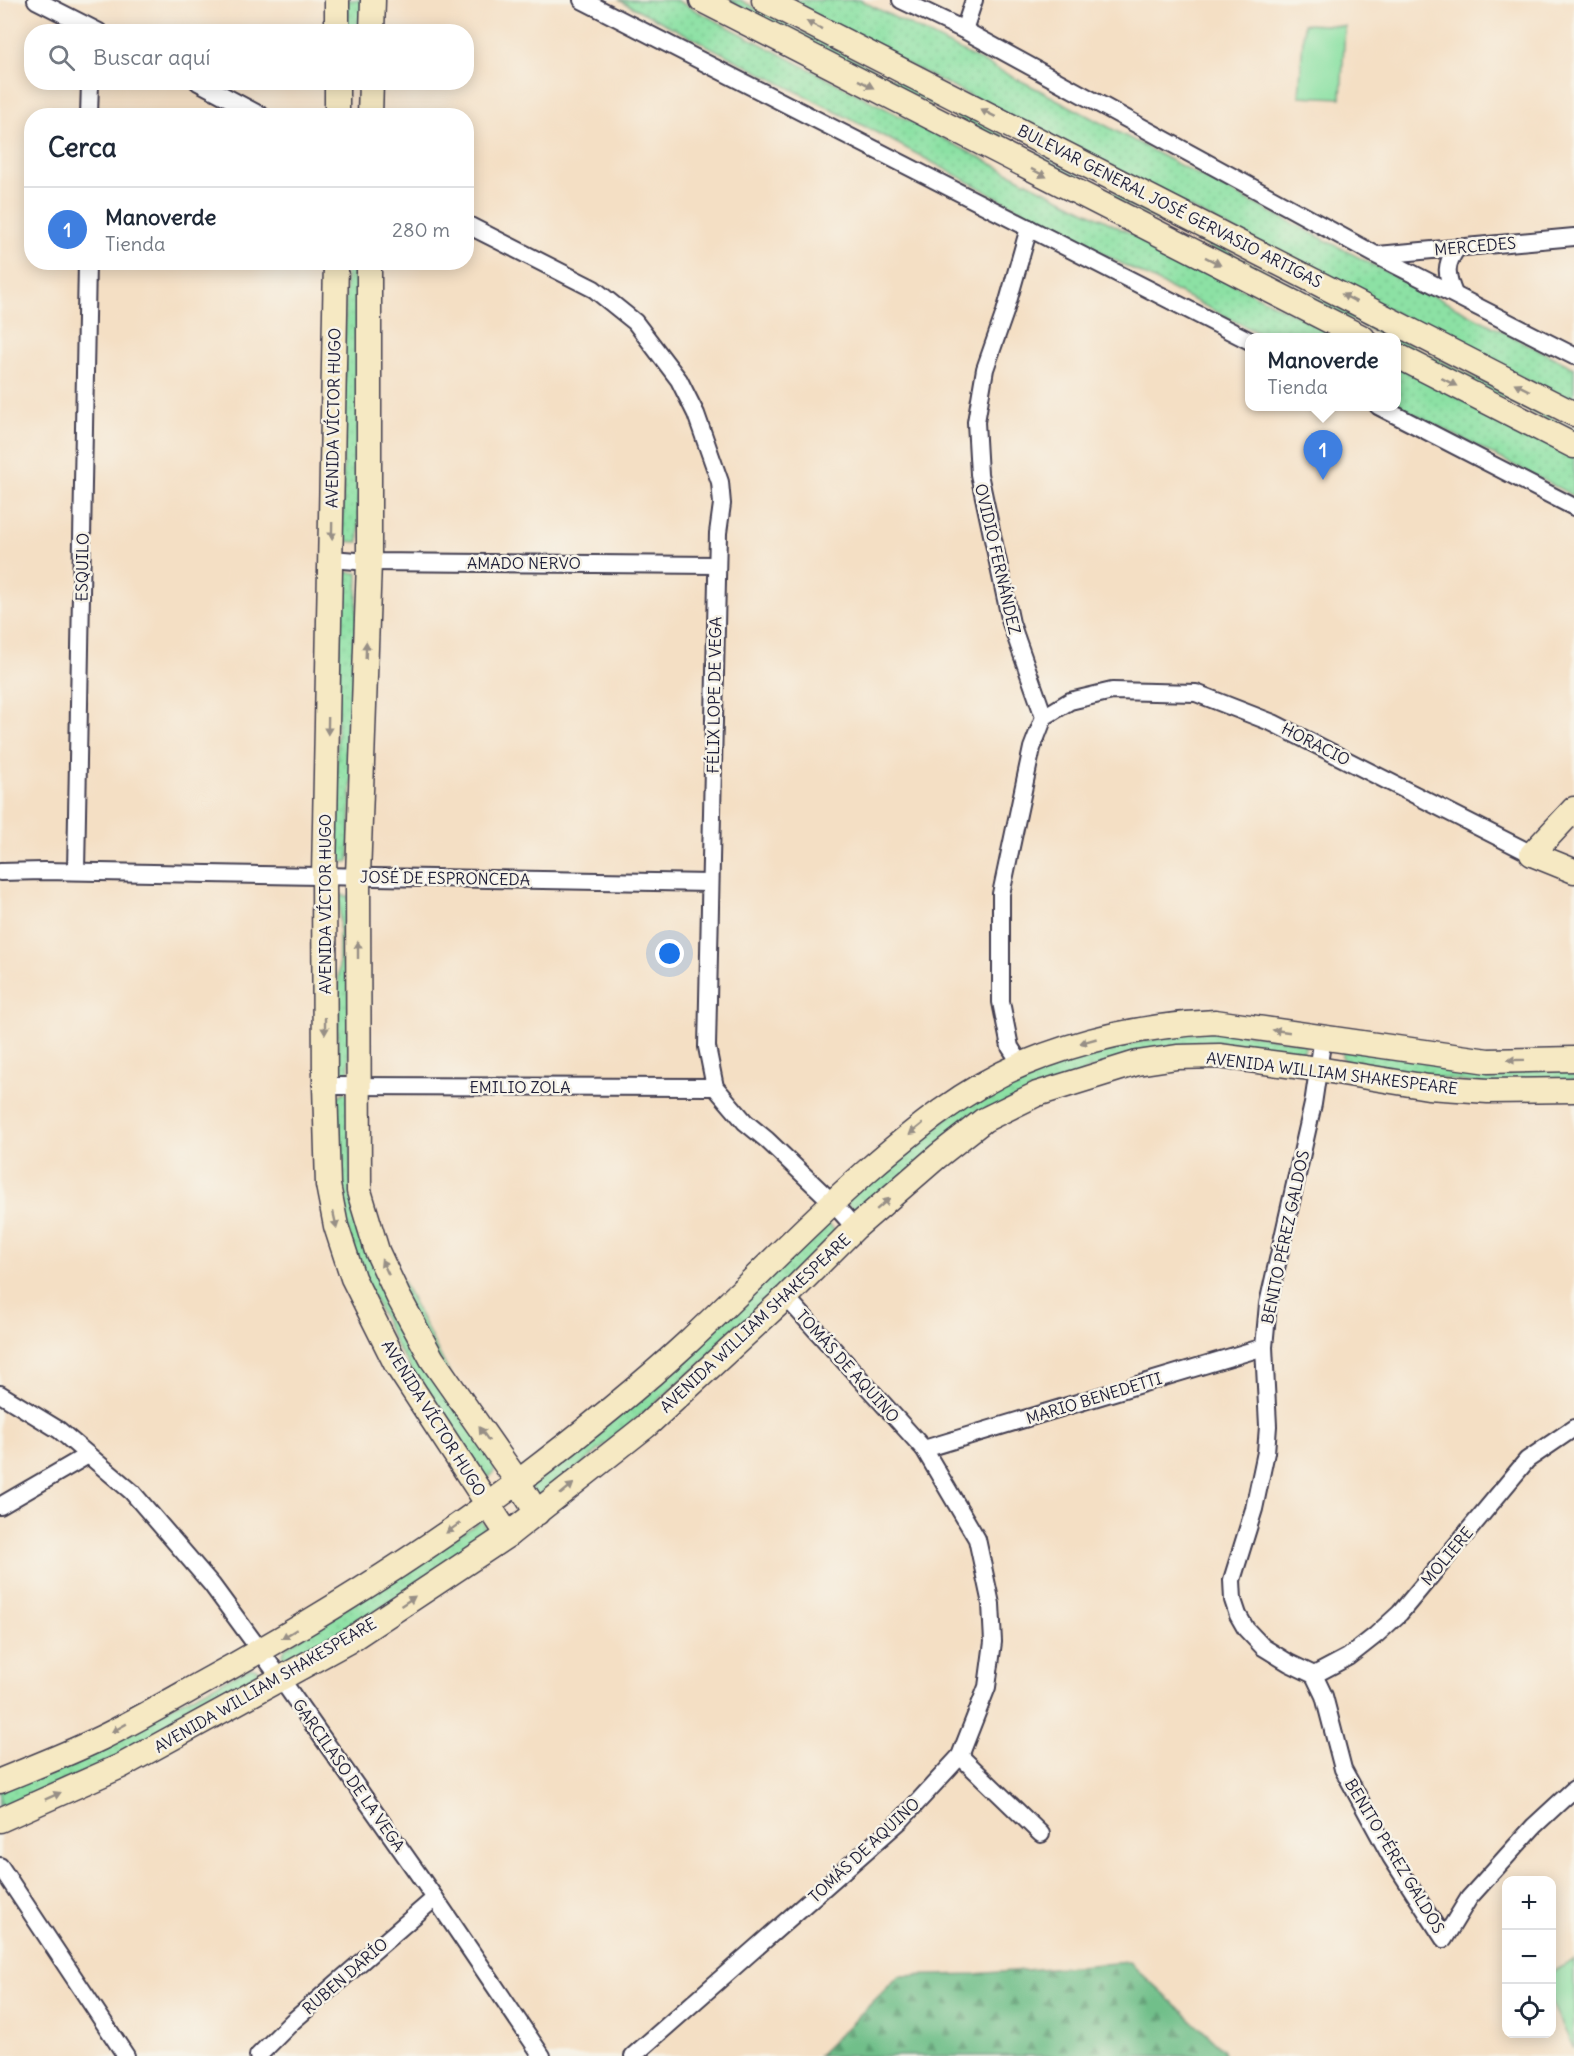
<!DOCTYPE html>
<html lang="es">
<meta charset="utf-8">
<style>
:root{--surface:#fff;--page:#f2f2f3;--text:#1f2937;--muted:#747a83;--line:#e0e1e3;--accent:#111827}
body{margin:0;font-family:Delius,sans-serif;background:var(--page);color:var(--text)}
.controls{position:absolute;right:18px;bottom:18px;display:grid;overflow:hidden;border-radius:12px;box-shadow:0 3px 15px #0003}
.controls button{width:54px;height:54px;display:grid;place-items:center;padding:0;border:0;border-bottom:2px solid var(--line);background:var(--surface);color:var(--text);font:30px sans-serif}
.you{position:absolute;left:670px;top:954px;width:21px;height:21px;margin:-15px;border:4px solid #fff;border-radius:50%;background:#1a73e8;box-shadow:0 0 0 9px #1a73e833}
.badge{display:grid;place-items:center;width:39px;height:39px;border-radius:50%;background:var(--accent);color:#fff;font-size:20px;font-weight:700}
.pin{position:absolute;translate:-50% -50px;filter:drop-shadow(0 2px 3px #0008)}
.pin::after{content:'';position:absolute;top:32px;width:21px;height:18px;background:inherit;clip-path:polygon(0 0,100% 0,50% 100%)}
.popup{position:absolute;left:1245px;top:333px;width:156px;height:78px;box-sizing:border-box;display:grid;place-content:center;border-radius:12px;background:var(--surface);filter:drop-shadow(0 2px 4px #0005);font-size:20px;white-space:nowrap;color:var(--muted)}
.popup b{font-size:22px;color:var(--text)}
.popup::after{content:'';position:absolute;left:50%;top:100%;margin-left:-12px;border:12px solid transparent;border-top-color:var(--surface)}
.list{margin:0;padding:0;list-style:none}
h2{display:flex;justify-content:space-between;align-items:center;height:78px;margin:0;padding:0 24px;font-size:26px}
h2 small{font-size:20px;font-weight:400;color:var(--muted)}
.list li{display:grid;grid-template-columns:39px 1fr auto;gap:18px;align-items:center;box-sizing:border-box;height:84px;padding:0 24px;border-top:2px solid var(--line)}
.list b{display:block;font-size:22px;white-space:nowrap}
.list p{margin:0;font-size:20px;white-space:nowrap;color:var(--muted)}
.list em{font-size:20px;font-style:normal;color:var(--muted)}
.icon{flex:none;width:33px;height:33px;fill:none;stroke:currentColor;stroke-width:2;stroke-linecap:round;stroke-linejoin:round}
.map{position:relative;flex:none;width:1574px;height:2056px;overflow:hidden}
.search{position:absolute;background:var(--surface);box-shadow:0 3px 15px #0003;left:24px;top:24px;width:450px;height:66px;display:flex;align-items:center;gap:15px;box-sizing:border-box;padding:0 21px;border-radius:24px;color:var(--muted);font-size:22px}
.panel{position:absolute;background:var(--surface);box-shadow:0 3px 15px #0003;left:24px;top:108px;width:450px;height:162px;border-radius:24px}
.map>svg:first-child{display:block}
</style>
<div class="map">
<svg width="1574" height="2056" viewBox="0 0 1574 2056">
<defs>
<pattern id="grass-dots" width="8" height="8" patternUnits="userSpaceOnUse" patternTransform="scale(1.5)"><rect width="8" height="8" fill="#8ce1a4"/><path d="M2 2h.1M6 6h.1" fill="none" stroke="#78c18e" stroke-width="1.8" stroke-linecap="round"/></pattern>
<pattern id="forest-firs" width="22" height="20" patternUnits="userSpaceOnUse" patternTransform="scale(1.5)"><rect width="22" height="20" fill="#71bf8a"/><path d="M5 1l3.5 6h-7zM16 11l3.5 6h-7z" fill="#5c9b72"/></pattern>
</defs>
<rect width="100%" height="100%" fill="#f7f3e8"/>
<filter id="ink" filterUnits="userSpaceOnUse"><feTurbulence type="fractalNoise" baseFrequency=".0167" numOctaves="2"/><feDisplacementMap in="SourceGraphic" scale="12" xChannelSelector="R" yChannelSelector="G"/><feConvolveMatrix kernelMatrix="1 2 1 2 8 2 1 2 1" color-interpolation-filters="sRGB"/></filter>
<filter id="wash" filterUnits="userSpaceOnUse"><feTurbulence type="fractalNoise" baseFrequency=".008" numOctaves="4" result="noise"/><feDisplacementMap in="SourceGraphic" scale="24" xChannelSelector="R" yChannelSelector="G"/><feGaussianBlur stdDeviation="1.35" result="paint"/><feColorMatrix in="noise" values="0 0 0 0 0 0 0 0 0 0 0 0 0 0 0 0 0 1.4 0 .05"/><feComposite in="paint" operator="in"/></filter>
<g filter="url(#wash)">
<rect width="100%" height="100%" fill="#f4dfc4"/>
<g fill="url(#grass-dots)" stroke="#578270" stroke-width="1.5">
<polygon points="346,0 364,0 364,31 346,32"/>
<polygon points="619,0 676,0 1027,182 1340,337 1266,337 1093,249 891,140"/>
<polygon points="728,0 740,0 1396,338 1384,337"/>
<polygon points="782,0 860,0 1041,91 1185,168 1574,368 1574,404"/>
<polygon points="346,263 361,263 359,542 342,541"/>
<polygon points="1396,338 1574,429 1574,434 1396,344"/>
<polygon points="1396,366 1574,457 1574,496 1397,405"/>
<polygon points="341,572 358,573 349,862 334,862"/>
<path d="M 340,895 L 349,896 L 349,1073 C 344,1074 341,1073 337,1069 Z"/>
<polygon points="1216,1029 1305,1043 1305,1048 1300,1056 1091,1068 856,1212 848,1204 849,1197 972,1098 1086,1051"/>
<path d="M 1344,1048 L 1574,1066 L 1574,1084 L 1487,1085 L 1346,1064 C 1341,1058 1341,1055 1344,1048 Z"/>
<path d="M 344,1092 L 349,1094 L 352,1181 L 495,1464 C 495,1474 491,1477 482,1480 L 397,1347 L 357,1263 L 335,1182 L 336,1098 Z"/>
<polygon points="827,1224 833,1228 836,1233 702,1363 540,1500 528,1485 821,1226"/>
<polygon points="482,1520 490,1534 366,1618 288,1662 283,1658 283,1653 285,1648"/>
<polygon points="250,1668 256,1668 262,1676 115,1759 0,1809 0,1790"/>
</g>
<polygon fill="url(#forest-firs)" stroke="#4a7062" stroke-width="1.5" points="1129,1962 1224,2050 1225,2056 818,2056 899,1976 974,1974"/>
<g fill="#8ce1a4" stroke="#578270" stroke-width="1.5">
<polygon points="1304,24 1345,26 1341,98 1299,96"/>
<polygon points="1574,1960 1574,2049 1552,2004 1552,1972"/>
</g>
</g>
<g filter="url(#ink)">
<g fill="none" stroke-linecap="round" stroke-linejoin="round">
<defs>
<g id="street">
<polyline points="36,0 99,32"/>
<polyline points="582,0 1250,341"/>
<polyline points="901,0 964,30 1376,255 1574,356"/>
<polyline points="964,30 974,0"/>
<polyline points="198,82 262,116"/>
<polyline points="89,116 90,82"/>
<polyline points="466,224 594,289 635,322 679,380 696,414 720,482 722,504 718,533 707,1047 715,1087 745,1122 767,1140 832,1202 855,1228"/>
<polyline points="1378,255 1574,237"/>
<path d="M 1454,294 C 1446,274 1444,265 1458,247"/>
<polyline points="1378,406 1574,507"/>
<polyline points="331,559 369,562 717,565"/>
<polyline points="1044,717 1070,701 1112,691 1196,693 1273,723 1532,854"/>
<polyline points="76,871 87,262"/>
<polyline points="0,872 44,871 710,883"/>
<polyline points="1323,1037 1313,1104 1268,1304 1264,1347 1268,1426 1266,1452 1254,1509 1232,1580 1233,1600 1238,1615 1246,1629 1263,1647 1289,1663 1314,1675 1324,1696 1343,1769 1391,1857 1444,1939 1469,1898 1534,1826 1574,1789"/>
<polyline points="1021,1064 1010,1047 1001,1002 1001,894 1032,748 1044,717 1011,623 979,474 976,422 985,369 1005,312 1029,228"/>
<polyline points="325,1086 715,1087"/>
<polyline points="0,1394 59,1430 132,1492 212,1585 281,1679 435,1898 542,2056"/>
<polyline points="924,1449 1264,1347"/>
<polyline points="0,1506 88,1455"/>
<polyline points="1314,1675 1348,1657 1376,1635 1400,1613 1527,1460 1574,1428"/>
<polyline points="960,1756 1041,1834"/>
<polyline points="0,1866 126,2056"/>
<polyline points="258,2056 293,2021 435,1898"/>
<polyline points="633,2056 901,1820 960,1756 987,1687 993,1642 991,1604 977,1539 924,1449 786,1297"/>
</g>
<g id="secondary">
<polyline points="702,0 1363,338"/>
<polyline points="764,0 1574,414"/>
<polyline points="337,32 337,0"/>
<polyline points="372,32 373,0"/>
<polyline points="337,116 337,82"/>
<polyline points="370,116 371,82"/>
<polyline points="336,262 324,876 325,1086 328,1185 336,1226 353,1278 396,1364 508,1535"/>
<polyline points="369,262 369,562 358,876 359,1191 377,1251 398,1296 432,1359 518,1482 537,1513"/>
<polyline points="1396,355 1574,446"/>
<polyline points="1574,809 1532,854 1574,871"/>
<path d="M 0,1781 C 34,1767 68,1754 101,1738 C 136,1721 170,1701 204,1682 C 313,1622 418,1557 518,1482 C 576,1438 634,1392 687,1343 C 748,1286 805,1226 867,1171 C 914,1130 964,1089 1023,1064 C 1085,1038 1148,1025 1215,1022 L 1488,1061 L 1574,1059"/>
<polyline points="0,1820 121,1766 347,1642 508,1535 646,1426 786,1297 855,1228 938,1156 984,1120 1037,1094 1137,1063 1177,1057 1219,1056 1318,1069 1428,1087 1488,1091 1574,1090"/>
</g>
</defs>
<use href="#street" stroke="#423e50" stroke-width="20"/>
<use href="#secondary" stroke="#423e50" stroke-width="27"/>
<use href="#street" stroke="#fff" stroke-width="16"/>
<use href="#secondary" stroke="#f6e9c3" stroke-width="24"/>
</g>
<defs><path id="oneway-solid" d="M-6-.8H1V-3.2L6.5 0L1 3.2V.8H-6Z" transform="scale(1.5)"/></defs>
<g fill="#978f86">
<use href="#oneway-solid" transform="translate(814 25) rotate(-153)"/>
<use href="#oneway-solid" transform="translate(866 84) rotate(27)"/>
<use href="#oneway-solid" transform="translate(988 113) rotate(-153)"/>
<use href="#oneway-solid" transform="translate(1039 173) rotate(27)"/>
<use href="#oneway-solid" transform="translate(1213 261) rotate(27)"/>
<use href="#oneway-solid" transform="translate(1349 298) rotate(-153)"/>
<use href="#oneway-solid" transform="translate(1449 382) rotate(27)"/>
<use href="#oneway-solid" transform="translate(1522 387) rotate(-153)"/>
<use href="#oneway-solid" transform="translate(332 531) rotate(91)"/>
<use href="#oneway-solid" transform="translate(366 650) rotate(-88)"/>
<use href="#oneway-solid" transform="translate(328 726) rotate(91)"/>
<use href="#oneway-solid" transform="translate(358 950) rotate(-90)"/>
<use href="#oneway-solid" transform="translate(325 1026) rotate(90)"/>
<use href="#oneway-solid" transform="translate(1281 1031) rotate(-172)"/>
<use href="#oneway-solid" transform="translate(1088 1041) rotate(164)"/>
<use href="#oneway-solid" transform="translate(1516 1060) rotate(179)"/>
<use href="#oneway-solid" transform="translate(916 1129) rotate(141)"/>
<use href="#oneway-solid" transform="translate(883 1204) rotate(-41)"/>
<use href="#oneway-solid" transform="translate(335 1220) rotate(77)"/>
<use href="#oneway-solid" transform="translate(385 1267) rotate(-115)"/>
<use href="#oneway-solid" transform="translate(484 1434) rotate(-125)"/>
<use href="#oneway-solid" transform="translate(567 1489) rotate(-39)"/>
<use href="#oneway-solid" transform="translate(453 1528) rotate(144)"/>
<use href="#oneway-solid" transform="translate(408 1601) rotate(-34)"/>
<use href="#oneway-solid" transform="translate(289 1634) rotate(149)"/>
<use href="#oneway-solid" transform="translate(119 1728) rotate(151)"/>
<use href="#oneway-solid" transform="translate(53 1796) rotate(-24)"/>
</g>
</g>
<g text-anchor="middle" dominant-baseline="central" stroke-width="5" stroke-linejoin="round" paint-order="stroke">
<g font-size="16" fill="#22223b" stroke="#f7f3e8">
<text transform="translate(1170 206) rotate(27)">BULEVAR GENERAL JOSÉ GERVASIO ARTIGAS</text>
<text transform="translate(1475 246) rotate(-5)">MERCEDES</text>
<text transform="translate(333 418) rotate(-89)">AVENIDA VÍCTOR HUGO</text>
<text transform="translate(998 559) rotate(77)">OVIDIO FERNÁNDEZ</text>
<text x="524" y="563">AMADO NERVO</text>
<text transform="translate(82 567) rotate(-89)">ESQUILO</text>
<text transform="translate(714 695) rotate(-89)">FÉLIX LOPE DE VEGA</text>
<text transform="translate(1316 744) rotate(27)">HORACIO</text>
<text transform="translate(445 878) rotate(1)">JOSÉ DE ESPRONCEDA</text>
<text transform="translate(325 904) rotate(-90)">AVENIDA VÍCTOR HUGO</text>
<text transform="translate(1332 1073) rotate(7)">AVENIDA WILLIAM SHAKESPEARE</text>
<text x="520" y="1087">EMILIO ZOLA</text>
<text transform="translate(1285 1237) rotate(-78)">BENITO PÉREZ GALDOS</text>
<text transform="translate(755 1323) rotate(-43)">AVENIDA WILLIAM SHAKESPEARE</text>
<text transform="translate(848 1366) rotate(48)">TOMÁS DE AQUINO</text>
<text transform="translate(1094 1398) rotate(-17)">MARIO BENEDETTI</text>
<text transform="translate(434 1418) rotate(58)">AVENIDA VÍCTOR HUGO</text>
<text transform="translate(1447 1556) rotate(-50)">MOLIERE</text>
<text transform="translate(265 1685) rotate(-30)">AVENIDA WILLIAM SHAKESPEARE</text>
<text transform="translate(349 1775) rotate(55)">GARCILASO DE LA VEGA</text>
<text transform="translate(864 1850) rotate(-43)">TOMÁS DE AQUINO</text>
<text transform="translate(1395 1856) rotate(59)">BENITO PÉREZ GALDOS</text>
<text transform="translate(345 1976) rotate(-41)">RUBEN DARÍO</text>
</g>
</g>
</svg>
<div class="controls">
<button>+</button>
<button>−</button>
<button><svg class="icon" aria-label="locate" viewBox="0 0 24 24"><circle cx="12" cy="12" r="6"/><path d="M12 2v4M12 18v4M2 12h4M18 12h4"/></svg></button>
</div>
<div class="you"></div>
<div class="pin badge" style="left:1323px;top:480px;background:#3f7fe0">1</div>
<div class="popup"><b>Manoverde</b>Tienda</div>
<div class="search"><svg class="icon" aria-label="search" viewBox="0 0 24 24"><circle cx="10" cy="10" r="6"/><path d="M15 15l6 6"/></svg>Buscar aquí</div>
<section class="panel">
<h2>Cerca<small></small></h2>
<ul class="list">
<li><span class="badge" style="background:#3f7fe0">1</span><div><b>Manoverde</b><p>Tienda</p></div><em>280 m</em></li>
</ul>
</section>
</div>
